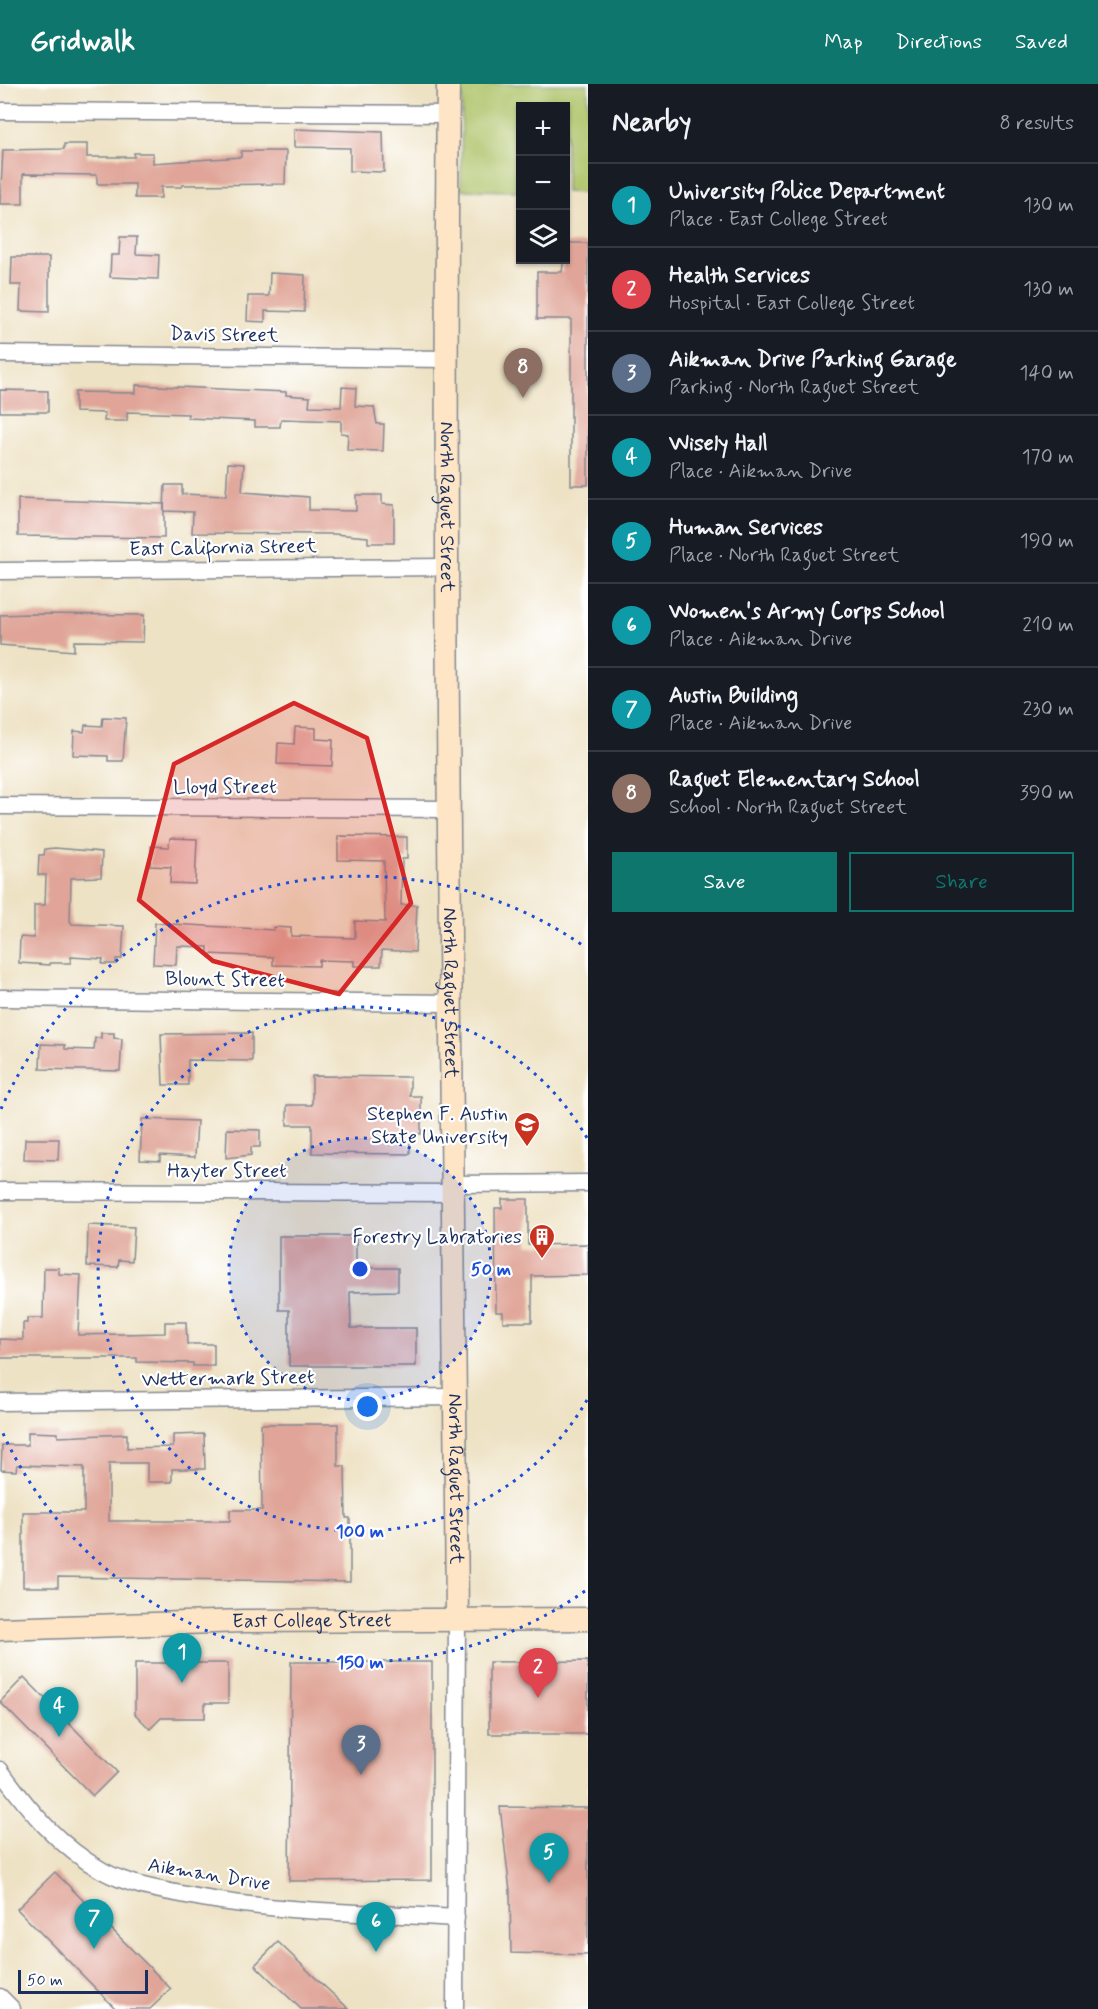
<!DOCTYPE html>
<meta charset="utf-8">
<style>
:root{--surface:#171b24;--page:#242831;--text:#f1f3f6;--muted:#9ea1a6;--line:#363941;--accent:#0f766e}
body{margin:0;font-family:Mynerve,sans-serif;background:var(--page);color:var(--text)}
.controls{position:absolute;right:18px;top:18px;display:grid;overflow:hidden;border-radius:0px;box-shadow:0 2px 4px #0004}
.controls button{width:54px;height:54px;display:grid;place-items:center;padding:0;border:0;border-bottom:2px solid var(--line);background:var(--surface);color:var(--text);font:30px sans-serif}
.scale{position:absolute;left:18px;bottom:15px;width:130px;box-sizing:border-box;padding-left:6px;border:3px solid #1b2f5e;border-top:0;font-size:16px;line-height:21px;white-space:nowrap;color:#1b2f5e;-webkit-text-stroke:4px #fff;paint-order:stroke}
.you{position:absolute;left:368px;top:1323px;width:21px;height:21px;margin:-15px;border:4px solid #fff;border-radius:50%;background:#1a73e8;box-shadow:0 0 0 9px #1a73e833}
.badge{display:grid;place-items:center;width:39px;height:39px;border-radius:50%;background:var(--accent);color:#fff;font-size:20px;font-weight:700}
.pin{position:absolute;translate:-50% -50px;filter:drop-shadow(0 2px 3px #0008)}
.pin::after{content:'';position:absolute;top:32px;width:21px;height:18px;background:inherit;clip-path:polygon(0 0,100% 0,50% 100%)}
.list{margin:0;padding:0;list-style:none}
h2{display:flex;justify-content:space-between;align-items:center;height:78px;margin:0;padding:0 24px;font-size:26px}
h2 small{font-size:20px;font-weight:400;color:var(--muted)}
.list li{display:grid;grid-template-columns:39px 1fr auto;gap:18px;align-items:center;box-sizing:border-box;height:84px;padding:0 24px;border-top:2px solid var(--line)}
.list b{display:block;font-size:22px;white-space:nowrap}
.list p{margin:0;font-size:20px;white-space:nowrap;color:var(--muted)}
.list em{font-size:20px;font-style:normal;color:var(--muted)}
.actions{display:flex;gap:12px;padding:18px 24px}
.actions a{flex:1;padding:14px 0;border:2px solid var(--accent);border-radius:0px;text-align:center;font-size:21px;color:var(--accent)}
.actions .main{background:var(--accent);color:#fff}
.icon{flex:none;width:33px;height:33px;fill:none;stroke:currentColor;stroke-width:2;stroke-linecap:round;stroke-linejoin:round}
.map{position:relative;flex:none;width:588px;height:1925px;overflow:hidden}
header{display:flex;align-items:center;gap:36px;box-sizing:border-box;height:84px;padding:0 30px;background:var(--accent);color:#fff}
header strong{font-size:28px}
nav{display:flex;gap:33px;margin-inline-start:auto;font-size:21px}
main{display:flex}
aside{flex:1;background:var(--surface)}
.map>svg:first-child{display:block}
</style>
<header>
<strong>Gridwalk</strong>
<nav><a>Map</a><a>Directions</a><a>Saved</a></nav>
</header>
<main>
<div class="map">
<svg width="588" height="1925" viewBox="0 0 588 1925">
<rect width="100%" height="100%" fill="#fff"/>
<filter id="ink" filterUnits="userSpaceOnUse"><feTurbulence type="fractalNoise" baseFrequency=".0167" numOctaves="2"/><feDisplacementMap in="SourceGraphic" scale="12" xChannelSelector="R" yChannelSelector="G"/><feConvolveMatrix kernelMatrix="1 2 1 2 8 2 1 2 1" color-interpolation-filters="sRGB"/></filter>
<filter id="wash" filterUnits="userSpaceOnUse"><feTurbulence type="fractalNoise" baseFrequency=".008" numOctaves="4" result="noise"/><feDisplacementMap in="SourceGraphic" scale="24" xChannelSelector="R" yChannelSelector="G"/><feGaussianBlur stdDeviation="1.35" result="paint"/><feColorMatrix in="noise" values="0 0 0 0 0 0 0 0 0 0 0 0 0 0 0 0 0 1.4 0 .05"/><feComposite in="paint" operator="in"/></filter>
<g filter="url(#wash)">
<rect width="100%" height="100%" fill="#eee2c4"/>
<polygon fill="#adc368" stroke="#647963" stroke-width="1.5" points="462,0 588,0 588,109 566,108 566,22 520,22 520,107 461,106"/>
<g id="blocks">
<g fill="#e0a598">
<polygon points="294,45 383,48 384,88 350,87 350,64 294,63"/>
<polygon points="64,60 87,60 87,73 134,73 134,69 153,69 153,79 241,73 241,67 286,67 285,100 182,101 182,103 161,103 161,114 135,114 135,100 97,100 97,91 23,90 23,120 0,120 3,66 64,65"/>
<polygon points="120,153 137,153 136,170 159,171 158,195 110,193 111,171 119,171"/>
<polygon points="566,159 588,159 588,401 571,401 571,235 537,235 537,188 562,188"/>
<polygon points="12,173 49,173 49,228 20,227 21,201 11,201"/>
<polygon points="270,189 305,191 304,228 265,227 265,238 247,237 248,212 269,212"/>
<polygon points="136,301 286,308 286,311 310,313 309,322 341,323 342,303 356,304 355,322 374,323 377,340 384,340 383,367 347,366 348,350 341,349 341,337 281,335 280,343 255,343 255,337 188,334 188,330 127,328 127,337 104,337 105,329 75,328 75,308 136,309"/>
<polygon points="0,306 48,307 48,328 0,328"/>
<polygon points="228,379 244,380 242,408 309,413 309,426 356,427 356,411 382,411 382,420 394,421 394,459 368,459 368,453 334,450 192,449 193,428 164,427 165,401 182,401 182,410 226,412"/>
<polygon points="18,415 164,420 164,454 18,452"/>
<polygon points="28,530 144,531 143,558 74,557 74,567 0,561 0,531"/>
<polygon points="103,633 126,634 123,677 108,677 108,672 73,671 74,647 84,648 85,641 102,642"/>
<polygon points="295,643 316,644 316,655 333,656 332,682 277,680 278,659 294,660"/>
<polygon points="338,752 407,753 407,775 402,775 401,821 417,821 415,868 382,866 381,882 354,882 354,877 319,876 319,882 273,881 273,873 208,870 208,863 177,862 176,881 153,880 155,839 274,846 274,843 291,844 291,852 355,854 355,837 385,838 384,777 338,776"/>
<polygon points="170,754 197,755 195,800 170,799 171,783 150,782 151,762 169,763"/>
<polygon points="55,764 102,768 101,793 71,794 70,837 72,840 124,842 122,875 116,875 116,880 102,880 103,875 71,873 71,879 50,879 50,881 19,879 20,853 34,854 34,821 45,821 46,791 38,791 39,771 44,771 45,765"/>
<polygon points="101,949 114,949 114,954 122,955 120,987 40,985 41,960 65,961 65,965 94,966 95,954 101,954"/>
<polygon points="252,949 252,977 188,976 188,1001 163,1001 161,950"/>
<polygon points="312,992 410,993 410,1012 421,1012 421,1050 410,1049 410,1070 312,1069 312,1041 287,1041 287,1021 312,1021"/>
<polygon points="142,1035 197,1037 195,1073 160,1071 160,1077 140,1076"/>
<polygon points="227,1045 260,1046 260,1063 251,1063 251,1071 226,1074"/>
<polygon points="25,1055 59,1055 58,1076 24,1075"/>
<polygon points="502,1115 528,1115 528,1161 588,1160 588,1191 532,1192 532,1238 503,1238 503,1228 496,1228 495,1124 502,1124"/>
<polygon points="88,1141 134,1143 132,1177 119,1176 118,1183 87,1182"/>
<polygon points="279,1152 356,1152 356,1184 398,1184 398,1207 350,1208 351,1244 416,1244 416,1282 289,1282 289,1226 279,1226"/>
<polygon points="44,1184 59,1184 59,1190 81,1191 78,1251 165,1249 165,1238 186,1238 187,1260 214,1260 214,1282 193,1282 193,1279 137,1278 137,1274 0,1274 0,1255 23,1256 23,1239 27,1239 27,1234 43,1234"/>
<polygon points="261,1340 338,1340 338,1382 345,1382 346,1434 350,1434 350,1498 58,1493 58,1503 23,1503 23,1428 84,1428 84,1383 17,1381 16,1387 1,1386 2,1361 28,1361 28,1348 58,1349 58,1353 127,1350 127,1364 173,1363 173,1351 204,1350 205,1385 172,1385 172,1398 147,1398 147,1379 109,1379 109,1437 230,1437 230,1426 262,1426"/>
<polygon points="588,1577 588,1650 489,1650 489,1578"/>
<polygon points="291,1578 432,1578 432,1796 289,1797"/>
<polygon points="135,1579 228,1579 228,1619 205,1619 205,1634 161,1634 150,1645 135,1630"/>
<polygon points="24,1593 117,1688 93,1712 0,1618"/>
<polygon points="500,1723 588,1724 588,1871 511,1869 510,1807"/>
<polygon points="55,1788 171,1905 150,1925 116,1925 17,1825"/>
<polygon points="278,1858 324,1902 349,1925 301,1925 255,1881"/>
</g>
</g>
</g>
<g filter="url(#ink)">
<use href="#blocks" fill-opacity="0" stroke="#848891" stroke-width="1.5"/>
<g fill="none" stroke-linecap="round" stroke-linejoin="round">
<defs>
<g id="street">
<polyline points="0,27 448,30"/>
<polyline points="0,270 448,275"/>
<polyline points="0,487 446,483"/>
<polyline points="0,722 449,725"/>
<polyline points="0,914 450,919"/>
<polyline points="454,1100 588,1099"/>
<polyline points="0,1107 454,1109"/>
<polyline points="0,1318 456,1313"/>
<path d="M 0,1686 C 28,1725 59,1763 103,1787 C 127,1800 154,1805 181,1810 C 271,1829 365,1828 456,1834"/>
<polyline points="0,1913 12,1925"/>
<polyline points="455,1925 457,1535"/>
</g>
<g id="secondary">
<path id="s1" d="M 448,0 C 443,512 453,1023 457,1535"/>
<path id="s2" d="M 0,1545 L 244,1537 L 588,1535"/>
</g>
</defs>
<use href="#street" stroke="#848891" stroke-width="19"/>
<use href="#secondary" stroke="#848891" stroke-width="25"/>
<use href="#street" stroke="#fff" stroke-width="16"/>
<use href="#secondary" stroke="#fde5c5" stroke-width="22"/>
</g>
</g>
<path fill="#d62828" fill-opacity="0.2" stroke="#d62828" stroke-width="4.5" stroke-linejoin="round" d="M 294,619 L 367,654 L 411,819 L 339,910 L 213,877 L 139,816 L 174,680 Z"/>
<circle cx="360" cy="1185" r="131" fill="#1d4ed8" fill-opacity=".12"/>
<g fill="none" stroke="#1d4ed8" stroke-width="3" stroke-dasharray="3 6">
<circle cx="360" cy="1185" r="131"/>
<path d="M587 1316A262 262 0 1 1 587 1054"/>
<path d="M585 1507A393 393 0 0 1 1 1345M1 1025A393 393 0 0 1 585 863"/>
</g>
<defs>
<symbol id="university-pin" viewBox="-11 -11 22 30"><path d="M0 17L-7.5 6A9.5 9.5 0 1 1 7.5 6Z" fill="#c8321e" stroke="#fff"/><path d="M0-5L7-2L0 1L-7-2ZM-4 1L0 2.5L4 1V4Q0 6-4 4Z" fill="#fff"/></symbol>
<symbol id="building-pin" viewBox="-11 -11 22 30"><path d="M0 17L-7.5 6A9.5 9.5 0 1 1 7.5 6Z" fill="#c8321e" stroke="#fff"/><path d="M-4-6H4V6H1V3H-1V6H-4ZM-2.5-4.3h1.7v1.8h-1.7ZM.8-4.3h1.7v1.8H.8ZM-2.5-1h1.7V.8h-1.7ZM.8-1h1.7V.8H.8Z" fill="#fff"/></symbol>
</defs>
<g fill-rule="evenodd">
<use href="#university-pin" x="512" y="1026" width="30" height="40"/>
<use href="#building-pin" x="527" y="1138" width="30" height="40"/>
</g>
<g text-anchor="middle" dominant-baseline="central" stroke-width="4.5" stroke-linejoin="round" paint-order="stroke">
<g font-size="20" fill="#1b2f5e" stroke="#fff">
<text transform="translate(224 251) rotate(1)">Davis Street</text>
<text stroke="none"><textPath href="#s1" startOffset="423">North Raguet Street</textPath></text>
<text transform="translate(223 464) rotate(-1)">East California Street</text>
<text x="225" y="703">Lloyd Street</text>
<text transform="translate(225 896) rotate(1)">Blount Street</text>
<text stroke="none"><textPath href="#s1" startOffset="909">North Raguet Street</textPath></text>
<text x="227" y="1087">Hayter Street</text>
<text transform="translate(228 1295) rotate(-1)">Wettermark Street</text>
<text stroke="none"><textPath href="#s1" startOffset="1395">North Raguet Street</textPath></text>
<text stroke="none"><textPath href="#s2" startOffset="312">East College Street</textPath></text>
<text transform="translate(209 1791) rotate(9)">Aikman Drive</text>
</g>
<g font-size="20" fill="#1b2f5e" stroke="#fff" text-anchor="end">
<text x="508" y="1030">Stephen F. Austin<tspan x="508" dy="23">State University</tspan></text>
<text x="522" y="1153">Forestry Labratories</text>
</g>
</g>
<circle cx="360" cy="1185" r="9" fill="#1d4ed8" stroke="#fff" stroke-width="3"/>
<g font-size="18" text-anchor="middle" font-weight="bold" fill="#1d4ed8" stroke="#fff" stroke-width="4.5" stroke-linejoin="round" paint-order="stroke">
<text x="491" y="1191">50 m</text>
<text x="360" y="1453">100 m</text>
<text x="360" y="1584">150 m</text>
</g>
</svg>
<div class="controls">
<button>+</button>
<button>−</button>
<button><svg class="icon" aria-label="layers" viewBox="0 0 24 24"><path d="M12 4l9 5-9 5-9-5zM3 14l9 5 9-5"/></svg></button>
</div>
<div class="scale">50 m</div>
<div class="you"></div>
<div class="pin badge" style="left:182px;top:1599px;background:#0f9aa8">1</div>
<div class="pin badge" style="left:538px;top:1614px;background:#e0444e">2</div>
<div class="pin badge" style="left:361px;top:1691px;background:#5c6f8a">3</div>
<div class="pin badge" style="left:59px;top:1653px;background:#0f9aa8">4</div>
<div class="pin badge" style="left:549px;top:1799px;background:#0f9aa8">5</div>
<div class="pin badge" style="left:376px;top:1868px;background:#0f9aa8">6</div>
<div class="pin badge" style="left:94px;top:1865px;background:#0f9aa8">7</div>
<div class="pin badge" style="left:523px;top:314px;background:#8d6e63">8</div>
</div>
<aside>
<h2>Nearby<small>8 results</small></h2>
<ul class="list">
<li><span class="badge" style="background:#0f9aa8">1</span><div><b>University Police Department</b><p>Place · East College Street</p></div><em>130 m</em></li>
<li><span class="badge" style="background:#e0444e">2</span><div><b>Health Services</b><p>Hospital · East College Street</p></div><em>130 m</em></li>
<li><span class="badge" style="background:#5c6f8a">3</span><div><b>Aikman Drive Parking Garage</b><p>Parking · North Raguet Street</p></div><em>140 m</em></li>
<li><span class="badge" style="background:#0f9aa8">4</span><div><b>Wisely Hall</b><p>Place · Aikman Drive</p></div><em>170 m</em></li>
<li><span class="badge" style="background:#0f9aa8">5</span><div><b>Human Services</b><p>Place · North Raguet Street</p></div><em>190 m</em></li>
<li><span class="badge" style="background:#0f9aa8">6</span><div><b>Women's Army Corps School</b><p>Place · Aikman Drive</p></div><em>210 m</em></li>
<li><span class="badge" style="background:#0f9aa8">7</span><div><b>Austin Building</b><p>Place · Aikman Drive</p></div><em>230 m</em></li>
<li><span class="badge" style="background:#8d6e63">8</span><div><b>Raguet Elementary School</b><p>School · North Raguet Street</p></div><em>390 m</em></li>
</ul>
<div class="actions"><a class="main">Save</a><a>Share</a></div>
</aside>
</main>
